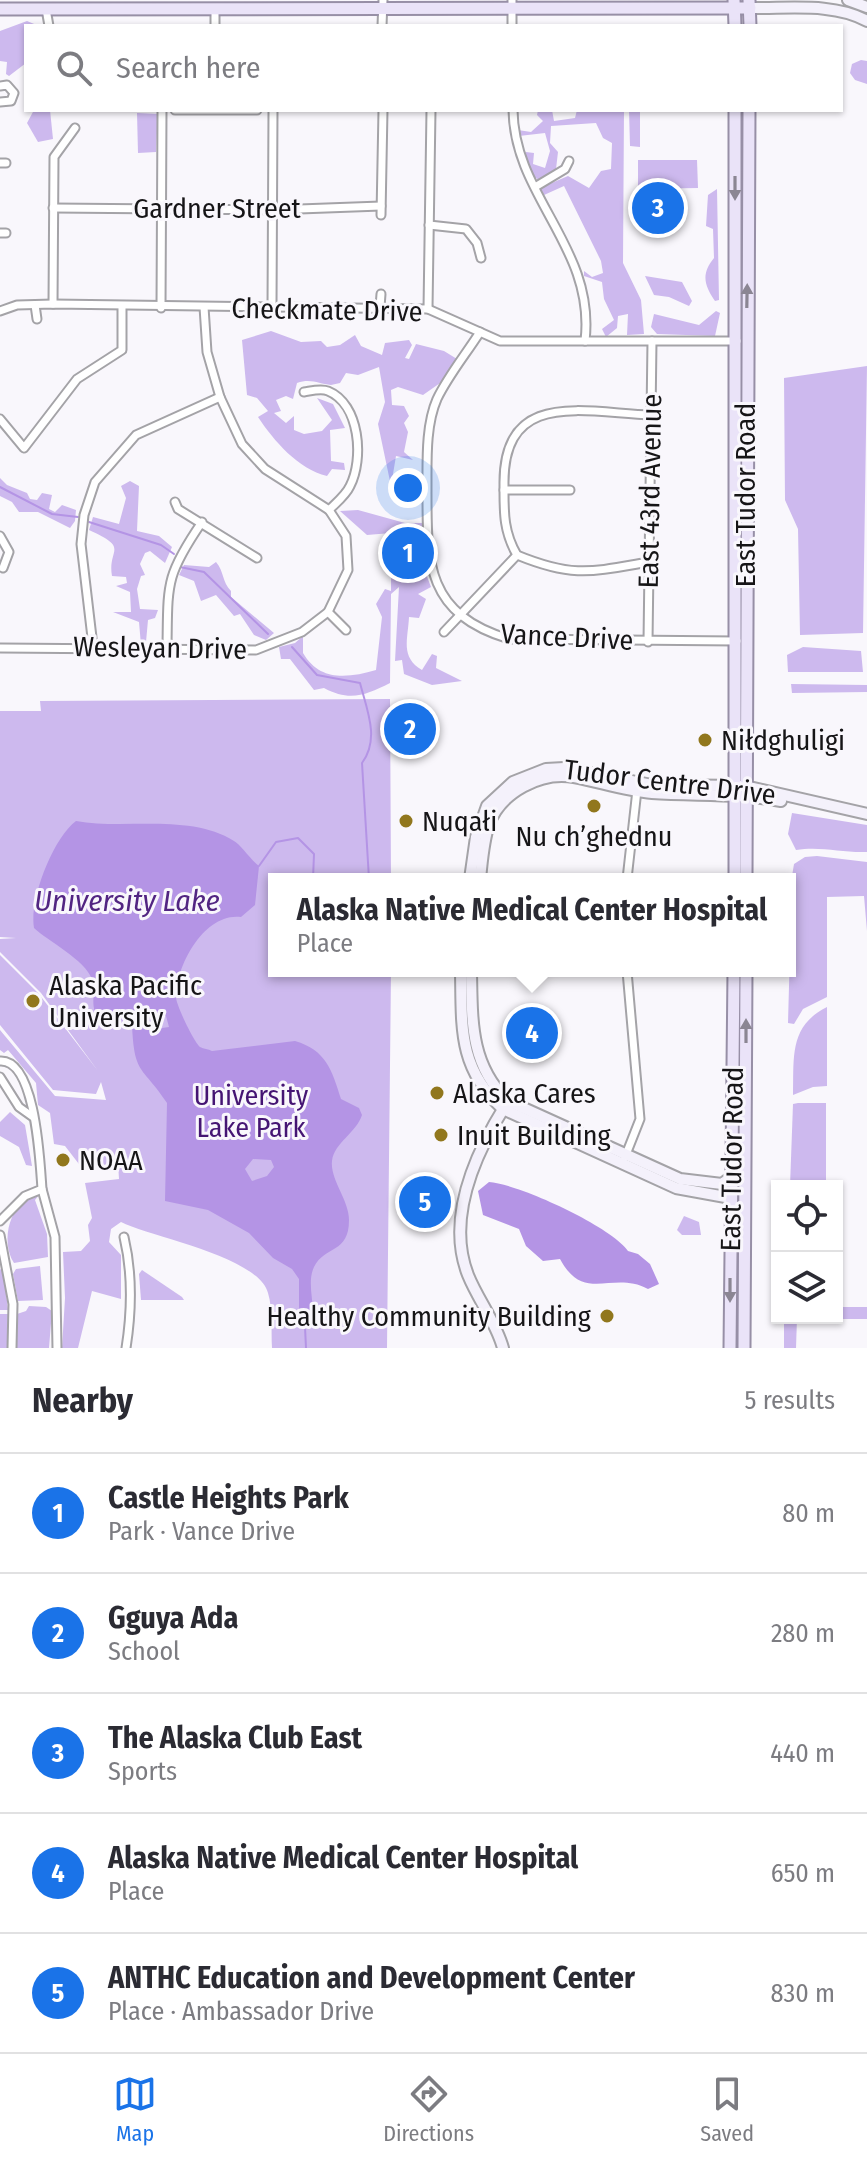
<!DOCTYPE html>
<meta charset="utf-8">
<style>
:root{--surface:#fff;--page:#f7f7f7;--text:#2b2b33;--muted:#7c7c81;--line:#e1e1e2;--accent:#1a73e8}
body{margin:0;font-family:"Fira Sans Condensed",sans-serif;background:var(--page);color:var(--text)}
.controls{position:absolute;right:24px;bottom:24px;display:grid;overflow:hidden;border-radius:0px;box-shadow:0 2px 6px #0004}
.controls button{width:72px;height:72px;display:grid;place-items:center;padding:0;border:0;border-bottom:2px solid var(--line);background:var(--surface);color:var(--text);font:40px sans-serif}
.you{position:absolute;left:408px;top:488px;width:28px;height:28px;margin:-20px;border:6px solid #fff;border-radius:50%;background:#1a73e8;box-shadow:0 0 0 12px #1a73e833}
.badge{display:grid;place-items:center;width:52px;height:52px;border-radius:50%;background:var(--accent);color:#fff;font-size:26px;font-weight:700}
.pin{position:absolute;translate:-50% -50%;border:4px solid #fff;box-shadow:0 2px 8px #0006}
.popup{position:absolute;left:268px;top:873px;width:528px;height:104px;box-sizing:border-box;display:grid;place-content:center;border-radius:0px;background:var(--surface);filter:drop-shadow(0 2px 6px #0005);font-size:26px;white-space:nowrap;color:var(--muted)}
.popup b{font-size:30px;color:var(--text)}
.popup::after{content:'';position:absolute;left:50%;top:100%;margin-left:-16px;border:16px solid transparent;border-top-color:var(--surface)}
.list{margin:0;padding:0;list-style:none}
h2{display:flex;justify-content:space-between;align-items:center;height:104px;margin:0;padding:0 32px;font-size:34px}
h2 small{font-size:26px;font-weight:400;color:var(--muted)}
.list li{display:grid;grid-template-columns:52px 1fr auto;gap:24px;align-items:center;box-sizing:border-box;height:120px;padding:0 32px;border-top:2px solid var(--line)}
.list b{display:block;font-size:30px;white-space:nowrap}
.list p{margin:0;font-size:26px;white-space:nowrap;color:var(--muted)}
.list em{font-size:26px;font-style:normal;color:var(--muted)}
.icon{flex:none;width:44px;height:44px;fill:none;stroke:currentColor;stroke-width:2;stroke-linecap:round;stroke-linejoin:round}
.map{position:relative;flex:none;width:867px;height:1348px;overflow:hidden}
.search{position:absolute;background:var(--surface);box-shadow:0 2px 6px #0004;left:24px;right:24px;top:24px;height:88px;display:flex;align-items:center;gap:20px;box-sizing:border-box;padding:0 28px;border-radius:0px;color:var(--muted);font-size:30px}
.sheet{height:704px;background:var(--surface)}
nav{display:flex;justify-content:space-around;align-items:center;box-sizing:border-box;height:112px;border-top:2px solid var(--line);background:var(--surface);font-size:22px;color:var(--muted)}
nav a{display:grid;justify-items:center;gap:4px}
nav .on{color:var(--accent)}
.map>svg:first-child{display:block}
</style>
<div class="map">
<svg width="867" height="1348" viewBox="0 0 867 1348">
<rect width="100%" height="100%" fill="#f9f7fc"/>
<g fill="#cdb9ee">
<polygon points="27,21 39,26 26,26 26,63 9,76 6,74 7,62 0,61 0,31"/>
<polygon points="861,60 867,61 867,84 855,80 850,73 852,64"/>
<polygon points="34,110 50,110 53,139 38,142 27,123"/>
<polygon points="538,110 552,110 554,121 575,118 577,110 624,110 623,263 641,300 644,334 627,335 628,314 618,316 617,328 606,337 602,329 614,320 604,299 602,282 584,276 584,271 592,277 603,273 601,261 564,186 544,195 540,188 568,176 589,188 601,171 611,169 612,143 603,138 596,123 551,126 550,143 558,152 556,169 539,180 531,175 523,159 526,152 534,153 533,164 545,168 550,151 545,133 519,136 518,130 531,132 543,121 537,115"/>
<polygon points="629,110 640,110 640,147 630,146"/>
<polygon points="137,113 158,114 156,152 138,153"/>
<polygon points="638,160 697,160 698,188 638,189"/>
<path d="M 717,189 L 719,300 L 715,301 C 704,285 701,274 714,258 L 713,229 L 706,226 L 708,195 Z"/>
<polygon points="645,276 682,282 692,301 689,306 669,297 654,295"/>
<polygon points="716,311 720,313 715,336 657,334 651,327 654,314 699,325"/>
<path d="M 271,331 L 301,342 L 321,341 L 327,347 L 340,345 L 355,335 L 361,346 L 382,355 L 385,343 L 409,340 L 412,345 L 405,358 L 409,359 L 416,344 L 444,351 L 457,359 L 443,381 L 423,395 L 398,387 L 391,390 L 392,405 L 404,406 L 409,416 L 404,423 L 408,432 L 404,452 L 413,460 L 396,456 L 391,486 L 378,424 L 385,402 L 379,367 L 358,375 L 346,373 L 340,383 L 331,385 C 319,384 311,378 297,383 L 293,399 L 286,396 L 276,400 L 281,411 L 274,413 L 286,423 L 294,416 L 294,430 L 304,434 L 322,431 L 332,420 L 317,398 L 333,404 L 345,428 L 330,430 L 331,461 L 344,463 L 345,470 L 332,469 L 327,476 C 298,469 274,441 258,417 L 268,411 L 257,398 L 247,395 L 242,340 Z"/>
<polygon points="867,366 863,633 800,635 798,529 785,500 784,378"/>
<polygon points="0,478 7,485 27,493 30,499 37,500 42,493 52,495 49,509 55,512 62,505 76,510 75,521 70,528 38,512 19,512 12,502 0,496"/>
<path d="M 130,481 L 139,486 L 137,531 L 159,536 L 172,547 L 165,563 L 150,551 L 145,553 L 140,564 L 145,575 L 141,576 L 137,589 L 140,609 L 158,610 L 155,618 L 148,620 L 146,642 L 141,645 L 139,622 L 113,612 L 131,612 L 130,592 L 116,586 L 127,583 L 126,577 L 112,576 C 107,548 131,549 89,530 L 93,517 L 119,524 L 126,498 L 121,486 Z"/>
<path d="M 358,510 L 405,523 L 422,523 L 427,572 L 407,580 L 426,574 L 431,587 L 418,594 L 426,599 L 419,618 L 409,617 C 408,639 400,657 422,670 L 432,654 L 437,656 L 436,668 L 462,681 L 432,685 L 404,674 L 402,660 L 395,661 L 399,587 L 391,594 L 390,683 C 366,695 350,702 324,688 L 314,690 L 290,659 L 281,659 L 279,647 L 295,643 L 303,636 L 303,653 C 320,682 348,678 376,670 L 382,617 L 376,604 L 385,589 L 391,591 L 391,533 L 367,535 L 340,511 Z"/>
<path d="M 216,562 C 224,571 222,582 231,591 L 231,597 L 274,633 L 266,640 L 254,635 L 240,614 L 234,616 L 216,595 L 201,601 L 194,581 L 179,575 L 184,565 L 209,567 Z"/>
<polygon points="803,647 861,651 863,672 788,672 787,655"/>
<polygon points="791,684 867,685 867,692 792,693"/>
<path d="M 390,699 L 391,879 L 274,879 L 274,971 L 391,971 L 387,1348 L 272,1348 C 271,1331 273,1309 268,1293 C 258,1256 150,1237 121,1222 L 111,1229 L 109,1242 L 121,1255 L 121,1299 L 92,1291 L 78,1348 L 62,1348 L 65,1298 L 63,1252 L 81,1251 L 90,1241 L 88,1225 L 92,1218 L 85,1183 L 119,1179 L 118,1163 L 82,1168 L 65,1146 L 54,1144 L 50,1113 L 38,1105 L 36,1083 L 8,1050 L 4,1053 L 0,1050 L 0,1030 L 55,1096 L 106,1100 L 101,1082 L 96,1094 L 53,1090 L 0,1025 L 0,955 L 39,994 L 98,1071 L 41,993 L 0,952 L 0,939 L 16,938 L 0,937 L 0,711 L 41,711 L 40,701 Z"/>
<path d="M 792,813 L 867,825 L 867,852 C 842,853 821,846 796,850 L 788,834 Z"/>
<polygon points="817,856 867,862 867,931 864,896 827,897 827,997 803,1009 794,1024 788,1023 792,876 794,864 805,857"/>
<path d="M 827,1007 L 827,1086 L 813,1087 L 793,1095 C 794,1057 789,1026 827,1007 Z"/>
<polygon points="798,1103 826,1103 826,1186 790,1186 793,1104"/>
<polygon points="10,1112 25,1125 32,1166 26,1165 19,1147 0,1136 0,1122"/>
<path d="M 39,1195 L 35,1200 L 47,1234 L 48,1257 L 14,1263 C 0,1241 9,1200 39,1195 Z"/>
<polygon points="684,1216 699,1222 701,1235 682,1235 677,1230"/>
<polygon points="40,1266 43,1300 18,1301 13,1274 16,1269"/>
<polygon points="0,1269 4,1272 8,1310 0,1310"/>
<polygon points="142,1270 182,1297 184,1300 141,1300 139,1274"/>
<polygon points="29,1306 46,1307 52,1311 49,1348 15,1348 17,1314 26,1311"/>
<polygon points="837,1307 867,1307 867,1319 827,1319 837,1318"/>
<polygon points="0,1314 8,1314 7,1348 0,1348"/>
<polygon points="784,1318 797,1318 796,1348 784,1348"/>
</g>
<g fill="#b494e5" fill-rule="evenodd">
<path d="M 76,821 C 123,830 190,813 234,841 C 240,844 250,859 259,866 L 255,905 L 241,917 C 205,912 176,965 176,997 C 176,1005 194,1042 200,1047 C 204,1049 208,1049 212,1051 L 295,1041 C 326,1050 332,1070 341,1099 L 359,1108 L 362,1115 C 357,1132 334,1143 332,1161 C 330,1180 349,1200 349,1220 C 349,1254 325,1245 314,1267 C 305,1286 319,1311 309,1328 L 299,1322 L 299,1279 L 292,1269 L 273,1258 L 249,1233 L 208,1210 L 165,1201 L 167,1103 C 142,1065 134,1076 132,1024 L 95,1012 C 91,1001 96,990 92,979 C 85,960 48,941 34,928 C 29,900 53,838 76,821 ZM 150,1013 L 166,1016 L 169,1027 L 155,1029 L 149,1019 ZM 253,1159 L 271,1160 L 274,1167 L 267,1176 L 252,1181 L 245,1169 Z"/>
<path d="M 489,1182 C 519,1184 612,1227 628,1251 L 638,1254 L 650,1264 L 659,1284 L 648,1289 C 612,1270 584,1304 560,1259 L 543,1261 L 526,1246 L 519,1229 L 483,1215 L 478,1191 Z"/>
</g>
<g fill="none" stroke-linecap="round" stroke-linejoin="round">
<g stroke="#b494e5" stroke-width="2">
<polyline points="0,487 52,514 78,517"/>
<polyline points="89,522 161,545 174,554"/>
<polyline points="180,567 204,572 268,634"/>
<path d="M 292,647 L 317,675 L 360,683 C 367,710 380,739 362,763 L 369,879"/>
<polyline points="259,866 276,842 298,838 314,854 313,879"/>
<polyline points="305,1327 306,1348"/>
</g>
<defs>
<g id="street">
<polyline points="46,9 49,26"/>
<polyline points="215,26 215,11"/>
<polyline points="382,26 383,0"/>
<polyline points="512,26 512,0"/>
<polyline points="0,86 7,85 14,93 11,101 0,102"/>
<polyline points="175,110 257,110"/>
<path d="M 513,110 C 514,197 596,248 585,341"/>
<polyline points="0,163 6,163"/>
<polyline points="535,187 565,169 569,161"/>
<polyline points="53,208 272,210 381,206"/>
<polyline points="381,215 383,110"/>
<polyline points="429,225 466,229 477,243 481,258"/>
<polyline points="0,233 6,233"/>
<polyline points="53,304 54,157 75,128"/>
<polyline points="35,305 37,319"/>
<polyline points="272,307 273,110"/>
<polyline points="380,307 381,294"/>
<polyline points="161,308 162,110"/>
<polyline points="428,309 431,110"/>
<polyline points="0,311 17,305 53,304 428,309 500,341 737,341"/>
<path d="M 480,332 C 466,354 448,376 437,399 C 426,424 427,458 427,484 C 427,561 424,613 509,639 L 737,641"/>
<path d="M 304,392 C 311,391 321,388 328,391 C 360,404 364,459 350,486 C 346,495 336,503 329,510"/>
<polyline points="0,419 24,448 77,379 122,350 122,307"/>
<polyline points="504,490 570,490"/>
<polyline points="175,502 178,509 257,558"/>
<polyline points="0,536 9,552 3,568"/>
<path d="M 649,562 C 591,572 573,578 517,555 C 503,531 504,511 504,484 C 503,388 585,413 651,415"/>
<polyline points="328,612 346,630"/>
<polyline points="444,632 517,555"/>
<polyline points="648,642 652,341"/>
<polyline points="93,646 81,544 84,515 95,482 136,435 220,397"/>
<path d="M 167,647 C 168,584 165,576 202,522"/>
<polyline points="0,648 256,650 302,632 328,612 348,570 346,536 329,510 265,469 242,444 220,397 207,352 204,307"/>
<polyline points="627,879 637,790"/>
<path d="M 0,1061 C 36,1059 40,1163 42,1189 L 25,1196 L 0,1221"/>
<polyline points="0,1077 19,1107 33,1117"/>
<polyline points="625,1157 640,1119 627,971"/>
<polyline points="42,1189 55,1237 57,1348"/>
<polyline points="0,1235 13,1304 12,1348"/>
<path d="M 124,1237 C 133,1275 132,1310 126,1348"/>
</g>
<g id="secondary">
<polyline points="848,0 867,7"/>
<path d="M 750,8 C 786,9 834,2 867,21"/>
<polyline points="470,879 476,837 487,806 513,782 546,769 564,768 652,785 745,786 867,814"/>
<path d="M 480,879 C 482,861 483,842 489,824 C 501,792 541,771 574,777 C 600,782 626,791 652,793 C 696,796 738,793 781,801"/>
<path d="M 461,971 C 462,1028 458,1068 503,1109 L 676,1188 L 731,1198"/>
<path d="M 471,971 C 472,1021 470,1065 508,1101 L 680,1179 L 722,1184 L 731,1177"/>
<path d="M 503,1348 C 496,1322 478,1300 468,1275 C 446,1219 475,1154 505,1106"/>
</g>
<g id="primary">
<polyline points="734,0 735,26"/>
<polyline points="749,0 750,26"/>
<polyline points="0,9 750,8"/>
<polyline points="735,110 735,879"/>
<polyline points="746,879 749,110"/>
<polyline points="730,1348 734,971"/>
<polyline points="744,1348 746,971"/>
</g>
</defs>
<use href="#street" stroke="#a4a3a7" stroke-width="11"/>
<use href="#secondary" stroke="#a4a3a7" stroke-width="14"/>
<use href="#primary" stroke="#978fa6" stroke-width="15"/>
<use href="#street" stroke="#fff" stroke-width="7"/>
<use href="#secondary" stroke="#f4f1fb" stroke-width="10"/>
<use href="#primary" stroke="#eae3f8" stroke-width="11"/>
</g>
<defs><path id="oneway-solid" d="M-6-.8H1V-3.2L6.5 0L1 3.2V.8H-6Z" transform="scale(2)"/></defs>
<g fill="#8b8693">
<use href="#oneway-solid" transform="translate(735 188) rotate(90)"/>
<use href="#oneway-solid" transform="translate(747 296) rotate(-89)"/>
<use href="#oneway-solid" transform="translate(746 1031) rotate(-90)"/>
<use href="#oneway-solid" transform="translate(730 1290) rotate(90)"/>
</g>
<g fill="#91771d" stroke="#f9f7fc" stroke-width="3">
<circle cx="705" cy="740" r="8"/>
<circle cx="594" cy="806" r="8"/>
<circle cx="406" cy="821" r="8"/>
<circle cx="33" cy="1001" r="8"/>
<circle cx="437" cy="1093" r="8"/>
<circle cx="441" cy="1135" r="8"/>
<circle cx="63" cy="1160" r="8"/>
<circle cx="607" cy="1316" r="8"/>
</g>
<g text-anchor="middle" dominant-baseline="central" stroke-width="6" stroke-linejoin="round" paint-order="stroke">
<g font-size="28" fill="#161517" stroke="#f9f7fc">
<text x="217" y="208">Gardner Street</text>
<text transform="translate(327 310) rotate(1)">Checkmate Drive</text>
<text transform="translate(650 491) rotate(-89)">East 43rd Avenue</text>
<text transform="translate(745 495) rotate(-90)">East Tudor Road</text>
<text transform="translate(567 637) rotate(3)">Vance Drive</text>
<text transform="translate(160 648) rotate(1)">Wesleyan Drive</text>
<text transform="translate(670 782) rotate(7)">Tudor Centre Drive</text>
<text transform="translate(732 1159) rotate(-89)">East Tudor Road</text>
</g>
<g font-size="28" fill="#161517" stroke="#f9f7fc" text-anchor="start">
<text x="721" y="740">Niłdghuligi</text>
<text x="422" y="821">Nuqałi</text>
<text x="594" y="836" text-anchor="middle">Nu ch’ghednu</text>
<text x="49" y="985">Alaska Pacific<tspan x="49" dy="32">University</tspan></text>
<text x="453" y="1093">Alaska Cares</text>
<text x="457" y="1135">Inuit Building</text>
<text x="79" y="1160">NOAA</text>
<text x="591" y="1316" text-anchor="end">Healthy Community Building</text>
</g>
<g font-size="28" fill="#451573" stroke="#f9f7fc">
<text x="251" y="1095">University<tspan x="251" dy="32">Lake Park</tspan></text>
</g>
<g font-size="30" font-style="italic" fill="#522582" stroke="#f9f7fc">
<text x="127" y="901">University Lake</text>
</g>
</g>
</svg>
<div class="controls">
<button><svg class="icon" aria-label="locate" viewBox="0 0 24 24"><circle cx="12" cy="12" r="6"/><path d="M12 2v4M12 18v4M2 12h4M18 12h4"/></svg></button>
<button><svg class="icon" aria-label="layers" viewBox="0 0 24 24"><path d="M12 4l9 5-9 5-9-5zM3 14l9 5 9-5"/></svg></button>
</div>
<div class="you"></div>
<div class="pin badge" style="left:408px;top:553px">1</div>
<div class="pin badge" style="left:410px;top:729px">2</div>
<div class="pin badge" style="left:658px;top:208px">3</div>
<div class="pin badge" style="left:532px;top:1033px">4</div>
<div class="popup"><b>Alaska Native Medical Center Hospital</b>Place</div>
<div class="pin badge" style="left:425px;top:1202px">5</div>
<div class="search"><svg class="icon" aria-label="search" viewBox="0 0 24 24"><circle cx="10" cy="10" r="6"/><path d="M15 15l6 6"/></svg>Search here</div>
</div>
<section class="sheet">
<h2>Nearby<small>5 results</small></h2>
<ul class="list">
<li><span class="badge">1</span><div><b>Castle Heights Park</b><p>Park · Vance Drive</p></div><em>80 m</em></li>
<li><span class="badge">2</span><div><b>Gguya Ada</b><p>School</p></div><em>280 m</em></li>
<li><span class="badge">3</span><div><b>The Alaska Club East</b><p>Sports</p></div><em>440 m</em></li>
<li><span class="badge">4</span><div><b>Alaska Native Medical Center Hospital</b><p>Place</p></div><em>650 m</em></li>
<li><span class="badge">5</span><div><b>ANTHC Education and Development Center</b><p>Place · Ambassador Drive</p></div><em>830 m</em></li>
</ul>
</section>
<nav>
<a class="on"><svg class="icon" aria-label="map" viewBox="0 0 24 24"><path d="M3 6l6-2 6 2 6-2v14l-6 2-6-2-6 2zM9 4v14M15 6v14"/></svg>Map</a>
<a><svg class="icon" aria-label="directions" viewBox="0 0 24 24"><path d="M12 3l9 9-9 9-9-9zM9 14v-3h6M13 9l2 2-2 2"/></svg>Directions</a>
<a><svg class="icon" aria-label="saved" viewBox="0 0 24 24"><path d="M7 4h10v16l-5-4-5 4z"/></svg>Saved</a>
</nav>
